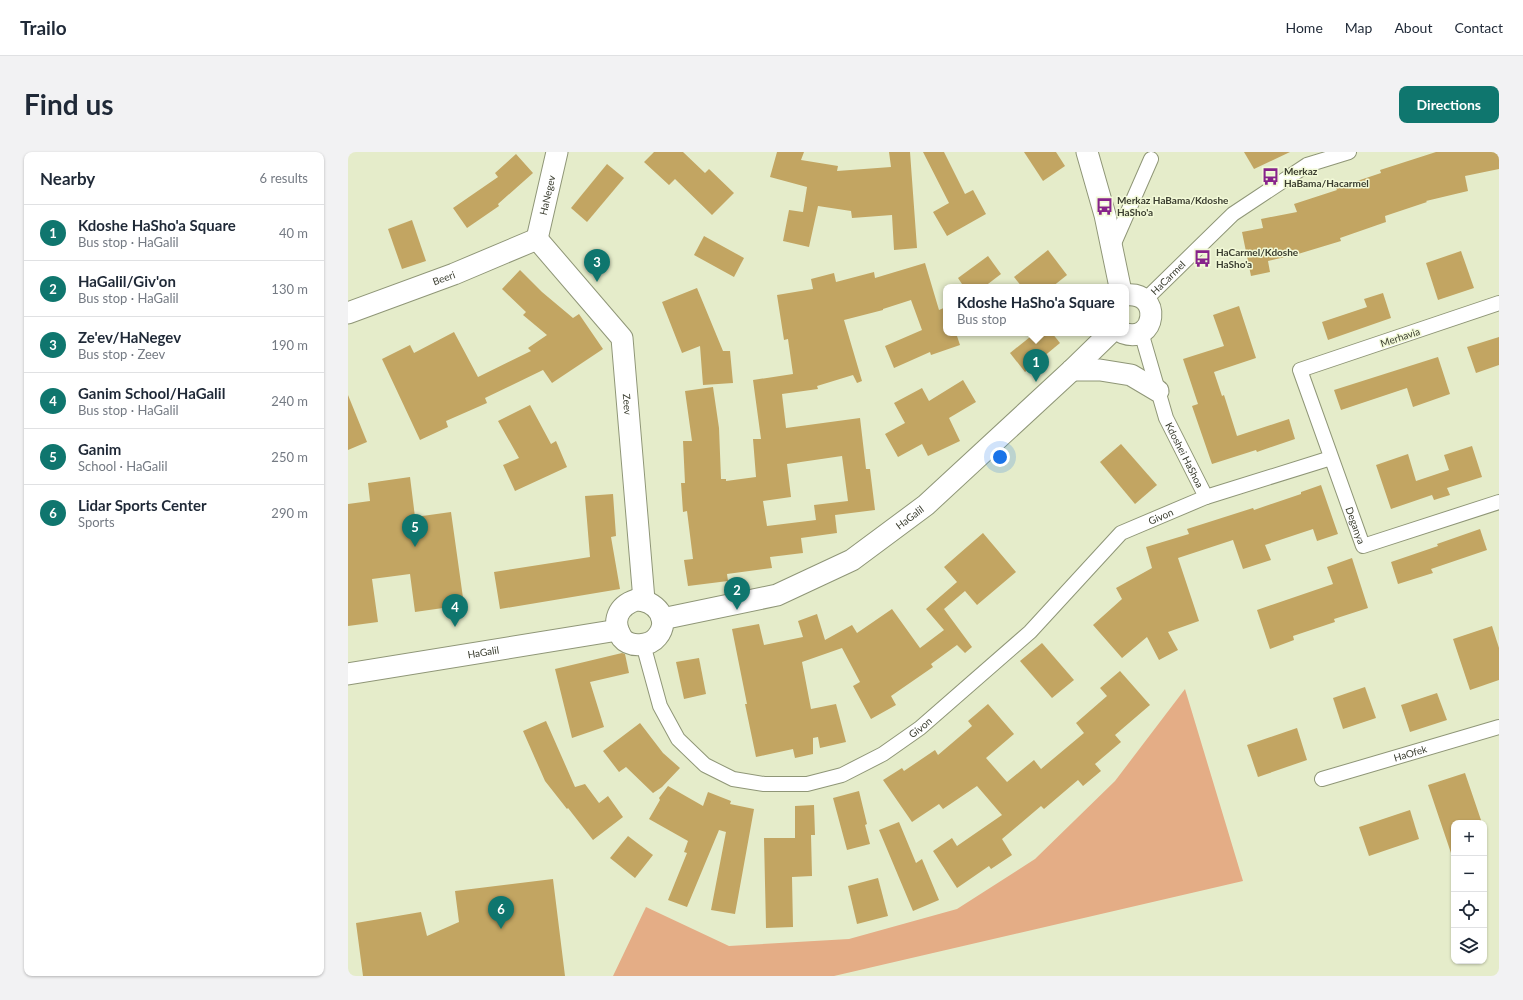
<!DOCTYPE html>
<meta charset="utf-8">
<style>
:root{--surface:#fff;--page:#f2f2f3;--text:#1f2937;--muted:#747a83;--line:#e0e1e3;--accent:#0f766e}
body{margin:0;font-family:Lato,sans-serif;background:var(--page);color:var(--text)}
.controls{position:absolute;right:12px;bottom:12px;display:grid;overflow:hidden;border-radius:8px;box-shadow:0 1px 3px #0004}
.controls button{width:36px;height:36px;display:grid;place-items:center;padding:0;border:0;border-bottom:1px solid var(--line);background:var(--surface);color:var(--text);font:20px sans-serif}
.you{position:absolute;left:652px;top:305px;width:14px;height:14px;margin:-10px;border:3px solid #fff;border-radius:50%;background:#1a73e8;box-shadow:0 0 0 6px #1a73e833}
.badge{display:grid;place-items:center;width:26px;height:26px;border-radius:50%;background:var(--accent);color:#fff;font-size:13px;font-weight:700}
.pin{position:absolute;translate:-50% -33px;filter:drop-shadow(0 1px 2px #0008)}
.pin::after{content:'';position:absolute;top:21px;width:14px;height:12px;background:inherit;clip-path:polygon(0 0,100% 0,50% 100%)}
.popup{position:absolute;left:595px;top:132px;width:186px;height:52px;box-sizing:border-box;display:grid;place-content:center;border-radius:8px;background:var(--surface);filter:drop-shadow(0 1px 3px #0005);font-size:13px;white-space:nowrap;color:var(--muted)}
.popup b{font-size:15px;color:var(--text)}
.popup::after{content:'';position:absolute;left:50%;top:100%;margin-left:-8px;border:8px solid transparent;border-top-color:var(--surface)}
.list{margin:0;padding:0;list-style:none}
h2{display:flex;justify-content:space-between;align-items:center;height:52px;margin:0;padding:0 16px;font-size:17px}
h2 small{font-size:13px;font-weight:400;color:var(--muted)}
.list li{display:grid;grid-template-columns:26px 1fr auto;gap:12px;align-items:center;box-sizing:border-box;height:56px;padding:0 16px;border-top:1px solid var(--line)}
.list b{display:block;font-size:15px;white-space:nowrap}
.list p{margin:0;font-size:13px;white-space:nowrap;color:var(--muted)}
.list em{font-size:13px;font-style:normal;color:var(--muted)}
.icon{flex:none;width:22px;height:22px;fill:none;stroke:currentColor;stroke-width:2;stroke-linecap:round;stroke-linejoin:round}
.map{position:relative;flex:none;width:1151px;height:824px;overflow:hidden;border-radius:8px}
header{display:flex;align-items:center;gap:24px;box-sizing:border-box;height:56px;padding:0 20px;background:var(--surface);border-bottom:1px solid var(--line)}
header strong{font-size:19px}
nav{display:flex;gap:22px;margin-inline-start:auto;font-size:14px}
.intro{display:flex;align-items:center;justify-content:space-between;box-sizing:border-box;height:96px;padding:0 24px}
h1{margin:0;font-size:28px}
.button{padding:10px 18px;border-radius:8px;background:var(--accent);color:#fff;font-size:14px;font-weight:700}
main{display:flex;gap:24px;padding:0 24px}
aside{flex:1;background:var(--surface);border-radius:8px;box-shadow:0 1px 3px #0004}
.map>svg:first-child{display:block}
</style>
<header>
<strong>Trailo</strong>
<nav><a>Home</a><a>Map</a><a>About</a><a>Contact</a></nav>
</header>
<div class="intro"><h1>Find us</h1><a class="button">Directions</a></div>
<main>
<aside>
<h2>Nearby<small>6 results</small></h2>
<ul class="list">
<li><span class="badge">1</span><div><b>Kdoshe HaSho'a Square</b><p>Bus stop · HaGalil</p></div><em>40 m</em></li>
<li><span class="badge">2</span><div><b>HaGalil/Giv'on</b><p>Bus stop · HaGalil</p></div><em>130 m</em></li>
<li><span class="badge">3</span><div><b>Ze'ev/HaNegev</b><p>Bus stop · Zeev</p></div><em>190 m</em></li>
<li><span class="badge">4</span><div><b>Ganim School/HaGalil</b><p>Bus stop · HaGalil</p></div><em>240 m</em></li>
<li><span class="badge">5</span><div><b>Ganim</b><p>School · HaGalil</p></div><em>250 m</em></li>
<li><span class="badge">6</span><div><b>Lidar Sports Center</b><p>Sports</p></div><em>290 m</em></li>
</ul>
</aside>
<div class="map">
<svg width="1151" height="824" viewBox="0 0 1151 824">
<rect width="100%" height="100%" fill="#e5ecca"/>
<polygon fill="#e4ad86" points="837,537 895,729 486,824 265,824 298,755 381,794 501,787 609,757 687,707 767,629"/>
<g fill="#c2a562" fill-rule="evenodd">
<polygon points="306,0 335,0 357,21 361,17 386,41 364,63 327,27 321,33 296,10"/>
<polygon points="429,0 456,0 453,8 490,14 489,19 543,15 541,0 562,0 569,96 546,98 544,63 504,66 503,59 470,54 461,95 435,89 441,58 455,60 459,35 422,25"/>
<polygon points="575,0 596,0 617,42 625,38 638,62 599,84 585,60 601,51"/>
<polygon points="676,0 708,0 717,14 695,29"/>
<polygon points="896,0 942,0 906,17"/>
<polygon points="1088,0 1151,0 1151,17 1117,24 1120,39 1078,49 1079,50 1037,64 1038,70 992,86 993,89 950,102 920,109 922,120 903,124 894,80 915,76 913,67 949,60 946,52 989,38 988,36 1033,21 1032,18"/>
<polygon points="168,2 185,21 150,52 151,54 119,76 105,56 150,25 147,21"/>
<polygon points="259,12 276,26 239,70 223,56"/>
<polygon points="64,68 78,109 54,117 40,77"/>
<polygon points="356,84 396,106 386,125 346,103"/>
<polygon points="700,98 719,123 704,135 674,135 666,125"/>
<polygon points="1113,99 1126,136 1090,148 1078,111"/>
<polygon points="640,104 653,122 636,135 616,135 610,126"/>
<path d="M 577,111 L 591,158 L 598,155 L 598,181 L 608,181 L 612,193 L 583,203 L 582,200 L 546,216 L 537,194 L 574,178 L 563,148 L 535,157 L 535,158 L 496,168 L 514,229 L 509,231 L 505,223 L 469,234 L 470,237 L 434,242 L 438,276 L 512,266 L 518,317 L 522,317 L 527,358 L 487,363 L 489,381 L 453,386 L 455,401 L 422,405 L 424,416 L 379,422 L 380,429 L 340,434 L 336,408 L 345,407 L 339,359 L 335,360 L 333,331 L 337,331 L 335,289 L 344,289 L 337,239 L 365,235 L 371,276 L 373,327 L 378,327 L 378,329 L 408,325 L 405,287 L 413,287 L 405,228 L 445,222 L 440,187 L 436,188 L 429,143 L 465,137 L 463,127 L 486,121 L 488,130 L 526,120 L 527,126 ZM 494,304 L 500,349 L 466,353 L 468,368 L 419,374 L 415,349 L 443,345 L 439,312 Z"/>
<polygon points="172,118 194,140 225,166 231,162 255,197 204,231 195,218 137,246 139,251 98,269 100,275 72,288 34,207 62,193 66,201 106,180 130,225 183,199 180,196 199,183 175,163 178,160 154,137"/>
<polygon points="349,136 375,199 382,199 385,231 355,233 352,194 334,201 314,150"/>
<polygon points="1035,141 1043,166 980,188 974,170 1019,155 1016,147"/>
<polygon points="891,154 908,206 866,220 874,244 876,243 889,284 941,267 947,287 909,300 908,298 864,312 844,254 850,252 835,207 876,194 865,163"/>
<polygon points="687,181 704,181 712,191 677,220 662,201"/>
<polygon points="1151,185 1151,213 1128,221 1119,195"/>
<polygon points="1090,205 1102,242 1065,255 1059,236 993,258 986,238"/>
<polygon points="615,228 628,250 601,266 612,289 580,304 574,292 550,305 537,282 557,271 546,251 574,236 581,249"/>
<polygon points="0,243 19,290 0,298"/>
<polygon points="182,253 203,292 208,289 219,315 167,339 155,313 171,306 150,269"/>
<polygon points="773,292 809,333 787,352 752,310"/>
<polygon points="1124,294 1134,325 1099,336 1102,343 1086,348 1084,343 1043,357 1028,313 1060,302 1068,329 1101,318 1096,303"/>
<polygon points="62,325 67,365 103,360 116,453 67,460 62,422 24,427 30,470 0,474 0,352 22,349 20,331"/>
<polygon points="973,333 990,382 969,389 965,377 917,393 923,408 895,417 885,388 830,406 851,469 820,480 830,498 811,508 799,485 774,506 745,473 774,447 768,436 804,416 798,395 841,382 839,377 905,356 906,358 953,342 953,340"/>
<polygon points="265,342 268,384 263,385 272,437 152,457 146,420 242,405 237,344"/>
<polygon points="1132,377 1139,398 1083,417 1085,421 1050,432 1043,410 1090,394 1089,392"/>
<polygon points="635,381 668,420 629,453 617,439 596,457 624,495 617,501 609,493 583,512 585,515 543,544 548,553 523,567 505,534 512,530 494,496 454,510 463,557 488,552 498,590 472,596 470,585 465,586 465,602 447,606 445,597 408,605 397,552 399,552 384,477 411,472 416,493 455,485 450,469 469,462 477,488 504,473 509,481 544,457 572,496 596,478 578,457 609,430 596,415"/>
<polygon points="1004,406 1020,456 986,467 987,470 945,484 946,488 922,497 909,458 985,432 979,415"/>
<polygon points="1144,474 1151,496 1151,528 1122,538 1105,487"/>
<polygon points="694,491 726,528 704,546 672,509"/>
<polygon points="274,501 277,502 281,521 242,530 256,575 224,586 207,517"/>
<polygon points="351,506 358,542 336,547 328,510"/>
<polygon points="772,519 802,553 767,583 773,590 747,612 753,619 735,634 730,628 696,657 693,654 654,687 664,703 643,717 641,714 609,736 585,699 604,686 609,694 654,663 629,634 595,657 591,652 564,670 535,628 554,616 556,619 587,598 590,603 624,574 620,569 640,552 666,582 638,606 659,630 686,608 693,617 736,581 728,571 759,544 752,536"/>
<polygon points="1017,535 1028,566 995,577 985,546"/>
<polygon points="1089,541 1099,568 1062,580 1053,553"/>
<polygon points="198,569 227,635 237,632 251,651 260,644 275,665 245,688 220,656 219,657 197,629 175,579"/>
<polygon points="292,571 315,601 332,616 314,635 305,641 278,615 271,620 255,599"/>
<polygon points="949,576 959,608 910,625 899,593"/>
<polygon points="1117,621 1134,671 1106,671 1106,703 1104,704 1080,633"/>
<polygon points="320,634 355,654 360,640 383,649 382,652 406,657 387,762 363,758 378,680 371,678 339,755 320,748 339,701 336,700 340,689 301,667 312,648 311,646"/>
<polygon points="511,639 519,672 517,673 522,692 499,698 485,646"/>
<polygon points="466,653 467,683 463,683 464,724 444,725 445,775 418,776 416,686 447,686 447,654"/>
<polygon points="1062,658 1071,687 1021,704 1011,675"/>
<polygon points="551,670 568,711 574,707 591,748 565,759 531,678"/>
<polygon points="280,684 305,703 287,726 262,706"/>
<polygon points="530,726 540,764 509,772 500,734"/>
<polygon points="205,727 217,824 15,824 8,771 73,760 79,784 111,770 107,739"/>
</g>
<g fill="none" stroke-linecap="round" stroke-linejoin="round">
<defs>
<g id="street">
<polyline points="764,96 803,7"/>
<path id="s1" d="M 797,148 L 885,62 L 959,13 L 1001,0"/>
<path id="s2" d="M 1151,151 L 952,218 L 1015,394 L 1151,350"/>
<path id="s3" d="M 793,180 L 818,266 L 858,345 L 983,306"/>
<path id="s4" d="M 295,492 L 312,554 L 330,587 L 357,613 L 385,627 L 416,632 L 459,632 L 494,623 L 535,602 L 572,576 L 682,480 L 773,381 L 858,345"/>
<path id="s5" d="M 974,627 L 1151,575"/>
</g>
<g id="secondary">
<polyline points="739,0 757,63 772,135"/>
<path id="s6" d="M 189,87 L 274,186 L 296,448"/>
<path id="s7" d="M 189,87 L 209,0"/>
<path id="s8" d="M 0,161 L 106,122 L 189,87"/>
<path d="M 775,181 C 808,193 815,139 778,143"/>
<polyline points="724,218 752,218 783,223 810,239"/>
<path d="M 288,448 C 307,448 324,467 309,485 C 302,494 282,496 274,486 C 263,469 270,454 288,448 Z"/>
<path id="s9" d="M 314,467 L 429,443 L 504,408 L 578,353 L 724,218 L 762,181"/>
<path id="s10" d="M 0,522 L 270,478"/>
</g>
</defs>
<use href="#street" stroke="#8f9677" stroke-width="16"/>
<use href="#secondary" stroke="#8f9677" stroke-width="23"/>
<use href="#street" stroke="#fff" stroke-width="14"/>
<use href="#secondary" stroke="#fff" stroke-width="21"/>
</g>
<defs>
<symbol id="bus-bare" viewBox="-9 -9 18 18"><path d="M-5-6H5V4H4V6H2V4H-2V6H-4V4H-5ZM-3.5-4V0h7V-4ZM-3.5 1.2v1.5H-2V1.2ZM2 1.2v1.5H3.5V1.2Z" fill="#87238b" stroke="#f2f9d7" stroke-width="2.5" paint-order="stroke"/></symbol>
</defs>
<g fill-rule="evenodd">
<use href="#bus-bare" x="910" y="12" width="25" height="25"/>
<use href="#bus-bare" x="744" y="42" width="25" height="25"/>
<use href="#bus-bare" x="842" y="94" width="25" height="25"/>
</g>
<g text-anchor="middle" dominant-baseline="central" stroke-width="3" stroke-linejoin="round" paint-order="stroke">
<g font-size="10" font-weight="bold" fill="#3b3e30" stroke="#f2f9d7" text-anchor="start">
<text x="936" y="19">Merkaz<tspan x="936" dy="12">HaBama/Hacarmel</tspan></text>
<text x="769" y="48">Merkaz HaBama/Kdoshe<tspan x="769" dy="12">HaSho'a</tspan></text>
<text x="868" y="100">HaCarmel/Kdoshe<tspan x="868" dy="12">HaSho'a</tspan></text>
</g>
<g font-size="10" fill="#3b3e30" stroke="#f2f9d7">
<text stroke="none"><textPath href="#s7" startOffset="45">HaNegev</textPath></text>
<text stroke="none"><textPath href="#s8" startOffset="102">Beeri</textPath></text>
<text stroke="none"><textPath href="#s1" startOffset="32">HaCarmel</textPath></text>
<text transform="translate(1052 185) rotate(-18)">Merhavia</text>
<text stroke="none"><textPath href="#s6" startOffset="197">Zeev</textPath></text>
<text stroke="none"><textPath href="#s3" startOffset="131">Kdoshei HaShoa</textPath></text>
<text stroke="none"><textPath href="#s4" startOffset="696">Givon</textPath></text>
<text stroke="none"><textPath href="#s9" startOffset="272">HaGalil</textPath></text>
<text stroke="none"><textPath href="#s2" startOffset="375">Deganya</textPath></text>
<text stroke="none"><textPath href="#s10" startOffset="137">HaGalil</textPath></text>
<text stroke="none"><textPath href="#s4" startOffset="373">Givon</textPath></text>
<text stroke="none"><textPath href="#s5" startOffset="92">HaOfek</textPath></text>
</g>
</g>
</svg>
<div class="controls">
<button>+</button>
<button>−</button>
<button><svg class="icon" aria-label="locate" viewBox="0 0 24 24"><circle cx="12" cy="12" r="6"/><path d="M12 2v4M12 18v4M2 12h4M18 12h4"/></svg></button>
<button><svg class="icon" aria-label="layers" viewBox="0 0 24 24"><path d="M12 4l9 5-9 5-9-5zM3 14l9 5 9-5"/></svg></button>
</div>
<div class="you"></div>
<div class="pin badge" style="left:688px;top:230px">1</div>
<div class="popup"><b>Kdoshe HaSho'a Square</b>Bus stop</div>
<div class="pin badge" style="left:389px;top:458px">2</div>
<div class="pin badge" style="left:249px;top:130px">3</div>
<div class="pin badge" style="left:107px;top:475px">4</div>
<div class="pin badge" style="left:67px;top:395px">5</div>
<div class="pin badge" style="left:153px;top:777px">6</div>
</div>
</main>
